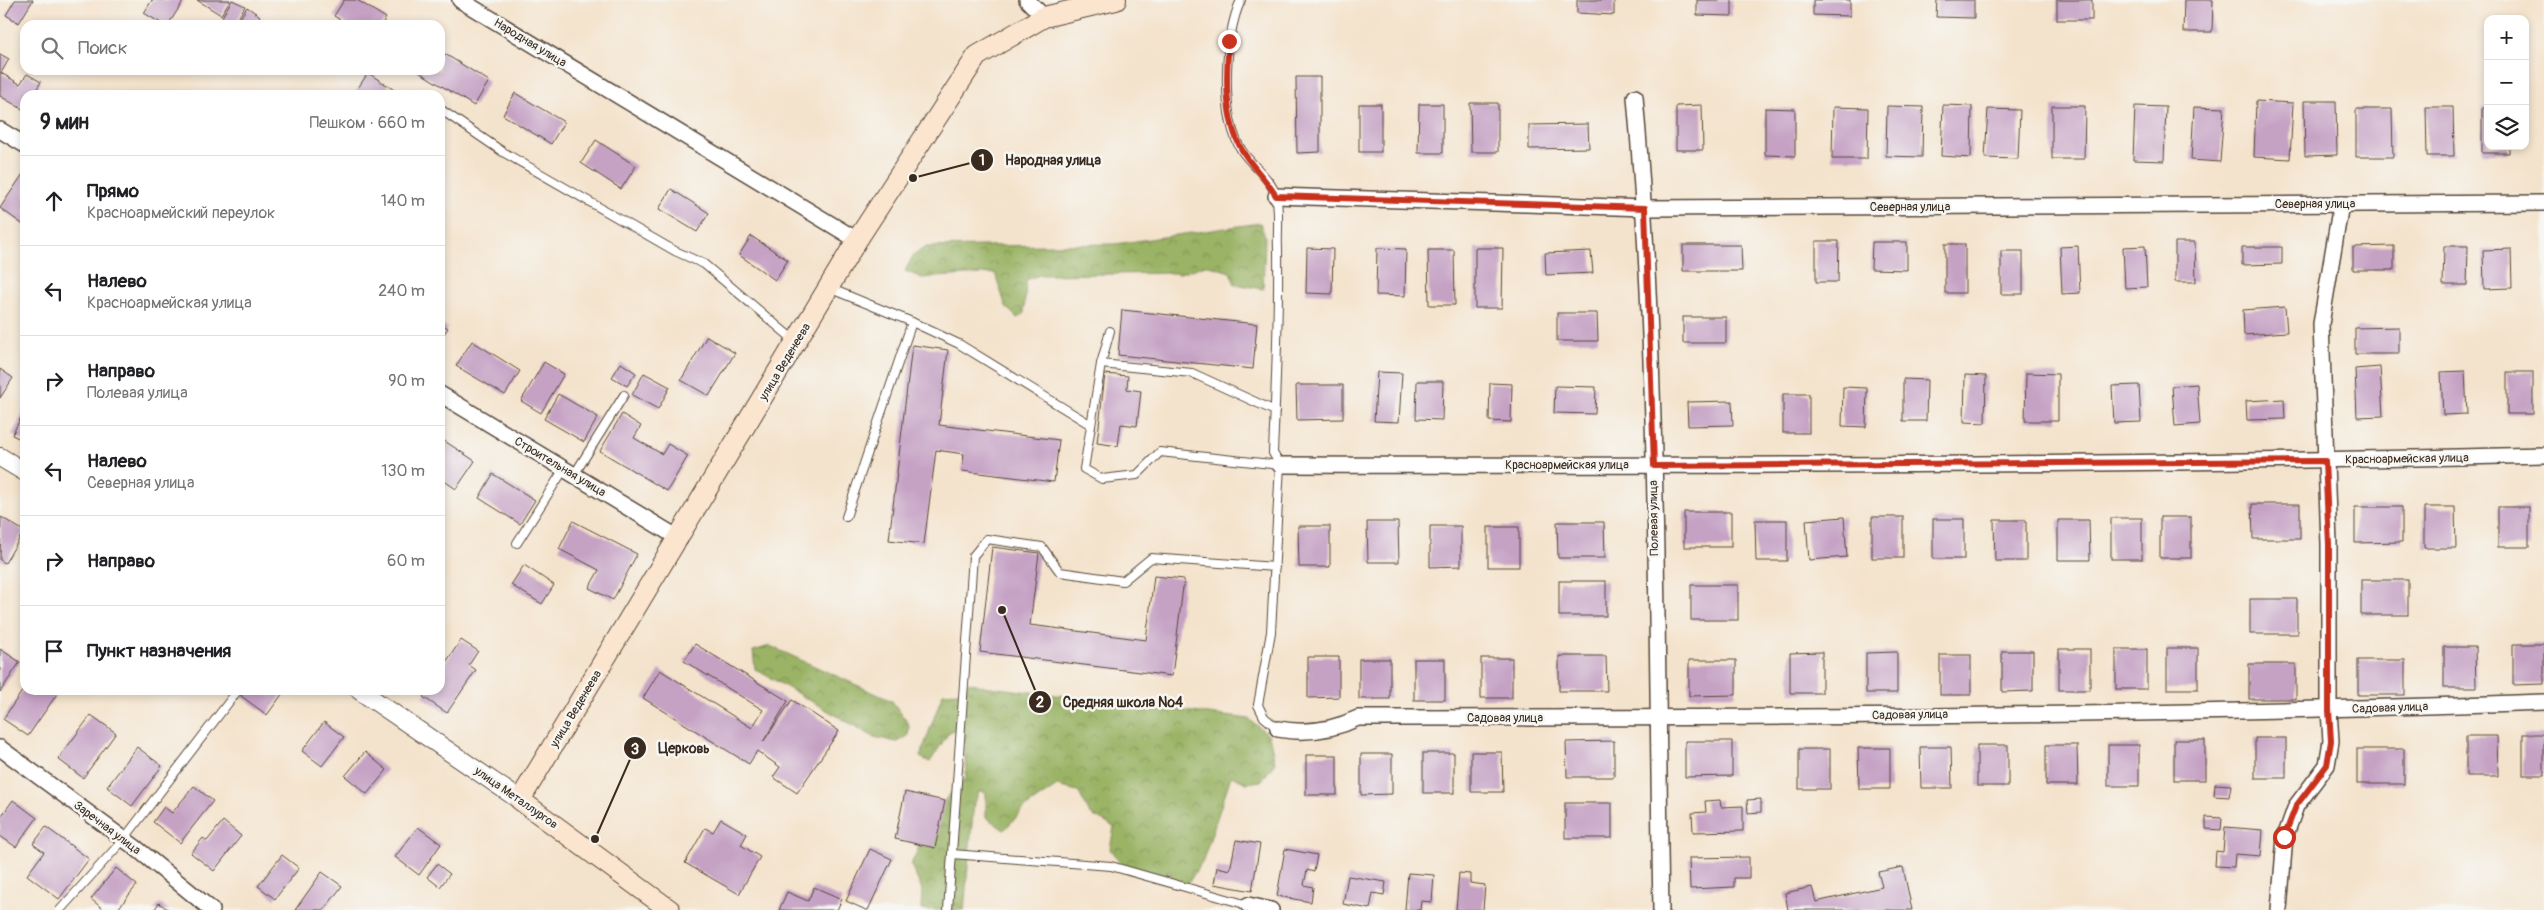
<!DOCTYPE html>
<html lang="ru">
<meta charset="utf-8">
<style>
:root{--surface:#fff;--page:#f2f2f2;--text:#202124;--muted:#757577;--line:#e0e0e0}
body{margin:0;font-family:Pangolin,sans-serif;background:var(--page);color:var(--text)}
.controls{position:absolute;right:15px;top:15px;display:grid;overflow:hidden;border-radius:10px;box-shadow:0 2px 8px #0003}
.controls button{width:45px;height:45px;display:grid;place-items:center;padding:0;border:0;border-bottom:1px solid var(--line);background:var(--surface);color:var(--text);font:25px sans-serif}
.stop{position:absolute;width:15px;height:15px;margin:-11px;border:4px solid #c8321e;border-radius:50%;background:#fff}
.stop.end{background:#c8321e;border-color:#fff;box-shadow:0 1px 5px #0008}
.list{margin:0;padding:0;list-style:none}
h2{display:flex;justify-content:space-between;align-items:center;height:65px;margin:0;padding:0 20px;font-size:21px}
h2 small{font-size:16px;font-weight:400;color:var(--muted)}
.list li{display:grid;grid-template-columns:32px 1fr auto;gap:15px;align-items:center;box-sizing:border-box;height:90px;padding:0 20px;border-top:1px solid var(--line)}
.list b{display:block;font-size:19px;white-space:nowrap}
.list p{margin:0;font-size:16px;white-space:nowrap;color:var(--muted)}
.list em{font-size:16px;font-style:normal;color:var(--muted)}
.icon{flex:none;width:28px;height:28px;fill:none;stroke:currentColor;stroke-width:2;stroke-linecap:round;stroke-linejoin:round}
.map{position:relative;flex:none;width:2544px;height:910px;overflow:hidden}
.search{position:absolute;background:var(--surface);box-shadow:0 2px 8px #0003;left:20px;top:20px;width:425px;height:55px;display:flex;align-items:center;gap:12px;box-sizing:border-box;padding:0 18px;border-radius:15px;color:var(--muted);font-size:19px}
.panel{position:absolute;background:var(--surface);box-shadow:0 2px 8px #0003;left:20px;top:90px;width:425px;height:605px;border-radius:15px}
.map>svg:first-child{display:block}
</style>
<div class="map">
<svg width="2544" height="910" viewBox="0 0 2544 910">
<defs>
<pattern id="forest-crowns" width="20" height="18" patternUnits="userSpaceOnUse" patternTransform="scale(1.25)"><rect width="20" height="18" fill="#9ab365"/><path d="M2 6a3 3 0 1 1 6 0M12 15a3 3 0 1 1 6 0" fill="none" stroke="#7f9253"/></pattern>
</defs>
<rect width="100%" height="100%" fill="#f6f6f2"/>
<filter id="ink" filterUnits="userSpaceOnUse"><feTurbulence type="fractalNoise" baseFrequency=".02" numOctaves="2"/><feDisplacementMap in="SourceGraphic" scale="10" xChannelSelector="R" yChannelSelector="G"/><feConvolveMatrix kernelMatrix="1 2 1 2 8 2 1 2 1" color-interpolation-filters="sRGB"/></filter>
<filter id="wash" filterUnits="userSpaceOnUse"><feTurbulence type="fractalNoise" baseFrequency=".0096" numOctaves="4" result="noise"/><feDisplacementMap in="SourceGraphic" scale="20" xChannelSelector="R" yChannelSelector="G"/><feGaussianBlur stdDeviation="1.12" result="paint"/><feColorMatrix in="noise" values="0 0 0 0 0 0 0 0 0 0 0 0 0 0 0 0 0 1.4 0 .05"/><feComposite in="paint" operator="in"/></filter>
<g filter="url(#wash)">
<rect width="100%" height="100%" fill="#f4e3cc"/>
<g fill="url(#forest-crowns)" stroke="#6a6e42">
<polygon points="1260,223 1265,236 1263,289 1235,284 1230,272 1207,265 1180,273 1040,275 1026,280 1024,314 1017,318 1006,307 995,273 922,278 905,271 914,254 925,247 1115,244"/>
<polygon points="770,646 892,701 909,725 908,736 897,742 874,737 755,669 753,651"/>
<polygon points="970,682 982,686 1249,719 1269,735 1275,763 1261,781 1247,783 1231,776 1203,860 1185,888 1127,873 1110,849 1114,827 1090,814 1078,791 1057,786 1026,807 1004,830 986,817 986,793 980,791 974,802 964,910 921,910 922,890 911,865 934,811 966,778 964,734 957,729 949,732 930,762 920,757 943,693 958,692"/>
</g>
<g id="blocks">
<g fill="#c5a1c4">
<polygon points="15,0 33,0 19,23 6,15"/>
<polygon points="152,0 184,0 168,25 164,25 144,13"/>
<polygon points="197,0 230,0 221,15"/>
<polygon points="232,0 245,6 235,24 222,17"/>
<polygon points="344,0 357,0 386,18 381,25 349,25 334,16"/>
<polygon points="1577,0 1614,0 1614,15 1577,13"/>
<polygon points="1697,0 1732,0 1732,16 1697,15"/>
<polygon points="1813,0 1850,0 1850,16 1813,15"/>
<polygon points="1937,0 1974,0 1974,18 1936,17"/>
<rect x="2057" y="0" width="35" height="20"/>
<polygon points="2184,0 2213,0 2212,32 2183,32"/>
<polygon points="247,7 260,16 255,25 236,25"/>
<polygon points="440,51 489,81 474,106 416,70 440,70"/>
<polygon points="0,54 9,59 1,73 20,84 27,74 41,82 33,95 25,95 24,110 0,96"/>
<polygon points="368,73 402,95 354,94"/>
<polygon points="1296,77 1320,77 1320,152 1297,153"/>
<polygon points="515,93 564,122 551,144 503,115"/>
<polygon points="2256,101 2293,103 2290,159 2254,157"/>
<polygon points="2304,101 2336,101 2337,155 2305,156"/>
<polygon points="1470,103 1498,103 1498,152 1471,152"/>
<rect x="1359" y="104" width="22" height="48"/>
<polygon points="1419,104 1443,104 1443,153 1418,153"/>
<polygon points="1702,105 1703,150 1676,150 1676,106"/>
<polygon points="1943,105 1972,106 1971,158 1941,156"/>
<polygon points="1887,106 1923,107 1922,157 1886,156"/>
<polygon points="2052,106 2085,106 2084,159 2052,159"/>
<polygon points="2135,106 2166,107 2164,161 2133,160"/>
<polygon points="1833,107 1868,108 1867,159 1832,159"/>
<polygon points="2194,107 2224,108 2220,162 2191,160"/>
<polygon points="2426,107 2453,107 2454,156 2427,156"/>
<polygon points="1765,108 1795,109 1795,156 1765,155"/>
<polygon points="2482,108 2488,108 2488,146 2509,146 2509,153 2482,153"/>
<polygon points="1988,109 2020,110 2018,159 1985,158"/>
<polygon points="2356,109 2392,109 2393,157 2356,157"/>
<polygon points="1588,124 1589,148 1529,149 1529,125"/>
<polygon points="596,140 636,166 621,189 581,163"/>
<polygon points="25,171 25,226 0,208"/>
<polygon points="671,189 709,213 697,232 659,209"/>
<polygon points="751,236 788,260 775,280 739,255"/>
<polygon points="1816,241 1839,241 1838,282 1816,282"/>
<polygon points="1872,242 1907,242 1907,270 1871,269"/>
<polygon points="2175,242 2195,242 2196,282 2175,282"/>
<rect x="1945" y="244" width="20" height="49"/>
<polygon points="1683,245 1741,245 1742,271 1683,271"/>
<polygon points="2078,246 2080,293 2062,294 2060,247"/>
<polygon points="2145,246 2147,287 2125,288 2123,247"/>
<polygon points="2394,246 2394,270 2353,270 2353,247"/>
<polygon points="2444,246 2468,246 2467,285 2443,285"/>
<polygon points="2242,247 2282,247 2282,264 2242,265"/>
<polygon points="1307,248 1333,249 1332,294 1306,293"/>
<polygon points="1377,248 1406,249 1405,296 1376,295"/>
<polygon points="1475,248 1503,248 1502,308 1475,308"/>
<polygon points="2511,249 2512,288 2484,289 2483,250"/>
<polygon points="1428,250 1454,250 1455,305 1429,305"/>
<polygon points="1591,251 1593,273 1546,275 1545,253"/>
<rect x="2001" y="251" width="22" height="43"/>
<polygon points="2285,307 2287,332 2244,335 2243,310"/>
<polygon points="1122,310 1257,324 1253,369 1118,355"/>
<polygon points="1557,313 1597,313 1598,341 1557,341"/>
<rect x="1683" y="317" width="43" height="26"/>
<polygon points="440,323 448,328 440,340"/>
<polygon points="2399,327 2399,354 2355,354 2355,328"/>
<polygon points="707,336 735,353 709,396 681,380"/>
<polygon points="472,341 520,371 505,395 456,366"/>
<polygon points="912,345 948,350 939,425 1059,440 1054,482 962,471 964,454 936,450 924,544 889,540"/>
<polygon points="544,362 564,374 541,413 521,401"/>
<polygon points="621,363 636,373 627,386 612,377"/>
<polygon points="2380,367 2383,416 2357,417 2355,369"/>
<polygon points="0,369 13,378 0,398"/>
<polygon points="2465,371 2467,414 2443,415 2441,372"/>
<polygon points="1377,372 1402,373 1399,422 1374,421"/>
<rect x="2507" y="372" width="26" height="42"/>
<polygon points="644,373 670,387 658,409 632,395"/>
<polygon points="2026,373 2058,374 2058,421 2025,421"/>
<polygon points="1105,374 1128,376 1127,389 1141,391 1137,426 1121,424 1118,446 1097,443"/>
<polygon points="1965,375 1986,376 1985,423 1964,422"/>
<polygon points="1903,379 1927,380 1926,421 1903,421"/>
<polygon points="1417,381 1443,381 1442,420 1416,419"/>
<polygon points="1490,383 1512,384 1511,422 1489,421"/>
<polygon points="2197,384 2200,424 2175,426 2172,386"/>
<polygon points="1296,385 1343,385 1343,419 1297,420"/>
<polygon points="2139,385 2141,422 2114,423 2112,386"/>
<polygon points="1555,386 1596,387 1595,414 1554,413"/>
<polygon points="1843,387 1867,388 1866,427 1842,426"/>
<polygon points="558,394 598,417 584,442 544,419"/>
<rect x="1783" y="394" width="26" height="39"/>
<polygon points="2284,399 2285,419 2247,420 2246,401"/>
<polygon points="1732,401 1733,425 1688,426 1687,402"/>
<polygon points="25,410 25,441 12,435"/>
<polygon points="622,414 641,426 634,438 662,454 668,444 688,456 667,491 600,451"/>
<polygon points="440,438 475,461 456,489 440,478"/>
<polygon points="493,474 535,500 520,524 479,498"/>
<polygon points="2252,504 2300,504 2300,539 2253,539"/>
<polygon points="2355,507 2402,507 2402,542 2355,543"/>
<polygon points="2424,507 2455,507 2456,548 2424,548"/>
<rect x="2498" y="507" width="31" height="40"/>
<rect x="1684" y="512" width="47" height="35"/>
<polygon points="1,517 24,531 5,563 0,560"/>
<polygon points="1844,517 1847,557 1809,560 1806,520"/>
<rect x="1872" y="517" width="31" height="41"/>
<rect x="2160" y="517" width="31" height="41"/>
<rect x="2111" y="518" width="31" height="41"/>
<rect x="1933" y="519" width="31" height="40"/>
<polygon points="1755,520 1787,520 1787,561 1756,561"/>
<polygon points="1994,520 2026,520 2026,561 1995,561"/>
<polygon points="2058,520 2089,520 2090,560 2058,560"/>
<polygon points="573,521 637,554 613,600 589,588 599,570 559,549"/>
<polygon points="1367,522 1398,522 1399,562 1368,562"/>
<polygon points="1557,522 1604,522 1605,558 1558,558"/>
<polygon points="1298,526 1330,526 1330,567 1299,567"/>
<polygon points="1430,526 1461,526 1461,566 1430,567"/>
<rect x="1488" y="527" width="31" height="40"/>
<polygon points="992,547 1039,553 1030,625 1146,640 1154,576 1184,579 1172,676 980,652"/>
<polygon points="524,565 554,585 542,604 511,585"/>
<rect x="2361" y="580" width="47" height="35"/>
<rect x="1559" y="581" width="47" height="35"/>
<rect x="1691" y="585" width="47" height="35"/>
<rect x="2250" y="599" width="47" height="35"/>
<polygon points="461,640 478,651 469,665 476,670 447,713 423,697 428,690 440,690 440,671"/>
<polygon points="695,644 788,701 763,742 792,700 839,731 797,793 773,777 780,767 757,751 749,764 643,698 660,670 752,728 763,710 684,661"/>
<polygon points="2513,644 2544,644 2544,684 2513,685"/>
<polygon points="2444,647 2475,647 2476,688 2444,688"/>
<rect x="2167" y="648" width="31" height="41"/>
<polygon points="0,649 20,662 0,692"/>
<rect x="2059" y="649" width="31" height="41"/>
<rect x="2116" y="649" width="31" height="40"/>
<polygon points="2002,651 2033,651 2033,691 2002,692"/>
<polygon points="1822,652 1822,693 1790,693 1790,653"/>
<polygon points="1897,652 1897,693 1866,693 1866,653"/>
<rect x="1940" y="655" width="31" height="40"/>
<polygon points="1559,656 1606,656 1607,691 1559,691"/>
<polygon points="1308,657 1339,657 1339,697 1308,698"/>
<rect x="1481" y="658" width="31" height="40"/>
<rect x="1359" y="659" width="31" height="40"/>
<rect x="1414" y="659" width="31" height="41"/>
<polygon points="1689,660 1736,660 1736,695 1689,696"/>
<rect x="2358" y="660" width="47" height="35"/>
<rect x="2249" y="664" width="47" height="35"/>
<polygon points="25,687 25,690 51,690 57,694 28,736 3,719"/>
<polygon points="246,690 279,690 283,693 267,715 241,696"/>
<polygon points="91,715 116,733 83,778 58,759"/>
<polygon points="324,722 344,737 322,766 302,751"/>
<rect x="2523" y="734" width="21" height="41"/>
<polygon points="2466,736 2497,736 2498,776 2466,776"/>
<rect x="2255" y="738" width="31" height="40"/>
<rect x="2174" y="740" width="31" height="40"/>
<polygon points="1614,741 1614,777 1567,777 1566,742"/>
<polygon points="1685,741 1732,741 1732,776 1685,777"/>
<rect x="1977" y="745" width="31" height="41"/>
<polygon points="2046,745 2077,745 2078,785 2046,785"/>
<rect x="2108" y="745" width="31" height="41"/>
<polygon points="137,747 162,766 132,806 107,787"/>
<polygon points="1920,747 1951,747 1952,788 1921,788"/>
<polygon points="1858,748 1890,748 1890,789 1859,789"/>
<rect x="1799" y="749" width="31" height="40"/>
<rect x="2357" y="749" width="47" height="35"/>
<polygon points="365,752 387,770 367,794 345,776"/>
<polygon points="1471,752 1502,752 1503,792 1471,792"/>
<rect x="1423" y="753" width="31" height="40"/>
<polygon points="1361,754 1392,754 1392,794 1361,795"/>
<rect x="1306" y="755" width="31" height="40"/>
<polygon points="2215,784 2231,785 2229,797 2214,796"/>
<polygon points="194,786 213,801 180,843 153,822 164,807 172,813"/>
<polygon points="905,792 945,801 935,848 895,839"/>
<polygon points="1761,799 1761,812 1748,813 1747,800"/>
<polygon points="13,800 37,818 16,847 0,836 0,818"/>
<polygon points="1720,800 1721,807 1743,806 1743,831 1693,832 1692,813 1706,812 1705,801"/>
<rect x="1565" y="803" width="47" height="35"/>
<polygon points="2206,817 2222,818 2221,830 2206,829"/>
<polygon points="721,819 747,834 741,845 760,857 739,894 685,863 705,828 713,832"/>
<polygon points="223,821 241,836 214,871 191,853 203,838 207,841"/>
<polygon points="46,827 89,859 59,899 27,875 44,852 33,844"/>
<polygon points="418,827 441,844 419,875 395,857"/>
<polygon points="2225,827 2263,830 2261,856 2235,854 2234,867 2215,866 2216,851 2223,852"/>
<polygon points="1236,840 1260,844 1252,891 1214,884 1217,867 1230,870"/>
<polygon points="870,849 892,859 868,910 866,910 846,901"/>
<polygon points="1285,849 1317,855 1314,872 1307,870 1304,885 1313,887 1311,902 1277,896"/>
<polygon points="282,855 299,868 275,899 258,886"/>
<polygon points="1749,857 1749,878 1734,878 1734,887 1690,889 1689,858"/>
<polygon points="437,864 450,874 440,887 427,877"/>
<polygon points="1903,867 1912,910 1788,910 1785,893 1812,887 1816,902 1882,887 1878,872"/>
<polygon points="116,868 137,885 117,910 104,910 91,899"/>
<polygon points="322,872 342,886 324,910 295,910"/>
<polygon points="1408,873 1434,875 1432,902 1421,901 1420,910 1405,910"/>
<polygon points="1459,873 1470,874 1470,883 1485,885 1483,910 1456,910"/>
<polygon points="1348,876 1386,882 1384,895 1373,893 1370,909 1343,904"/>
<polygon points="814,887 842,899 837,910 779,910 787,892 808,901"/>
<polygon points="159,903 169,910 154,910"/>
</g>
</g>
</g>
<g filter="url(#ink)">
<use href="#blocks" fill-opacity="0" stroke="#574638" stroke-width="1"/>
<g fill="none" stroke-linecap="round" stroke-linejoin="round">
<defs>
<g id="service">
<path d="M 1241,0 C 1224,36 1220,117 1242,151 C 1252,166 1271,178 1276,196 C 1280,210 1277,234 1278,249 C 1279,317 1276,385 1273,453 L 1280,465 L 1271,632 L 1258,705 L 1264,717 L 1278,729"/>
<polyline points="440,109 503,152 675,251 704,264 795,341"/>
<polyline points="829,288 912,322 846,517"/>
<polyline points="912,322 959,344 1091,425"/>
<polyline points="1110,331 1101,364 1084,469 1102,479 1137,475 1160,452 1280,465"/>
<polyline points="1101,364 1192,373 1275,411"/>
<polyline points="574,475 624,395"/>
<polyline points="517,543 564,469"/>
<polyline points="952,854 1111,866 1248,905"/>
<polyline points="60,910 124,839 238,690"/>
<polyline points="948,910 973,556 987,539 1042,547 1060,572 1123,581 1151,558 1275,567"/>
</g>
<g id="minor">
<polyline points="460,0 857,240"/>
<polyline points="1027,0 1044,17"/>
<path d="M 1635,97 C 1659,367 1656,639 1661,910"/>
<polyline points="0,130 25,145"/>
<polyline points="1276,196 1645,208 2544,203"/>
<polyline points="440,394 680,539"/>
<path d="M 1280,465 C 1701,466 2123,466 2544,455"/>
<path d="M 1278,729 C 1306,734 1331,731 1358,718 C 1753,718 2149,717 2544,702"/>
<polyline points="0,748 136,848 212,910"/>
<polyline points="1248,905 1271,910"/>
<polyline points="2279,910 2285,837 2296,806 2327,765 2331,741 2329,710 2329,544 2321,324 2341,204"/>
</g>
<g id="tertiary">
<polyline points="0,457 25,472"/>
<polyline points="359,690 520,800"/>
</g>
<polyline id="secondary" points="670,910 520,800 857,240 977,56 1044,17 1116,0"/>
</defs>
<use href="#service" stroke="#574638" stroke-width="10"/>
<use href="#minor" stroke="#574638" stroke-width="18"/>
<use href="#tertiary" stroke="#574638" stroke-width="20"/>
<use href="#secondary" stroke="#574638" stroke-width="22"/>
<use href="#service" stroke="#fff" stroke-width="8"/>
<use href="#minor" stroke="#fff" stroke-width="15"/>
<use href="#tertiary" stroke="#fff" stroke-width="18"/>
<use href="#secondary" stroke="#fce5cf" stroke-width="20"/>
</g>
</g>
<g fill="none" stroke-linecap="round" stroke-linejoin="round" filter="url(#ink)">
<path stroke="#c8321e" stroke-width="6" d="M 1229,41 C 1226,75 1224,119 1242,150 C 1251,166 1266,179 1276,196 L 1645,208 L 1654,466 L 2325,461 L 2329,544 L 2329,710 L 2331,741 L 2327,765 L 2296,806 L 2284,837"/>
</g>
<g text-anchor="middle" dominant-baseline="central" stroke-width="5" stroke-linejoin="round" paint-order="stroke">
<g font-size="12" fill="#3b2a1e" stroke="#f6f6f2">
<text transform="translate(530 43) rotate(31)">Народная улица</text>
<text x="2315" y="204">Северная улица</text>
<text x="1910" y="207">Северная улица</text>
<text transform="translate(785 362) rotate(-59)">улица Веденеева</text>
<text transform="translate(2407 459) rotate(-1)">Красноармейская улица</text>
<text x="1567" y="465">Красноармейская улица</text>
<text transform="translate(560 467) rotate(31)">Строительная улица</text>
<text transform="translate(1654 518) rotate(-91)">Полевая улица</text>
<text transform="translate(2390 708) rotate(-2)">Садовая улица</text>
<text transform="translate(576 709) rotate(-59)">улица Веденеева</text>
<text transform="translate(1910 715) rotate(-1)">Садовая улица</text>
<text x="1505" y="718">Садовая улица</text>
<text transform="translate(516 798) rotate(35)">улица Металлургов</text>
<text transform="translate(107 828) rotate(37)">Заречная улица</text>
</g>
</g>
<path fill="none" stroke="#3b2a1e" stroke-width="2" d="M913 178L982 160M1002 610L1040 702M595 839L635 748"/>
<g fill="#3b2a1e" stroke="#f6f6f2" stroke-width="2">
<circle cx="913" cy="178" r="5"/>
<circle cx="1002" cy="610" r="5"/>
<circle cx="595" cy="839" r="5"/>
<circle cx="982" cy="160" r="12"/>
<circle cx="1040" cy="702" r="12"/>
<circle cx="635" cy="748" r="12"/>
</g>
<g font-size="15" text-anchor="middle" font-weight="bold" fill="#fff">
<text x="982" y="165">1</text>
<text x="1040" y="707">2</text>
<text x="635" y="754">3</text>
</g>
<g font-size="14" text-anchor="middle" font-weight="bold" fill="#3b2a1e" stroke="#f6f6f2" stroke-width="5" stroke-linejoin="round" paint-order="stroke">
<text x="1053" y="165">Народная улица</text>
<text x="1123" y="707">Средняя школа №4</text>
<text x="684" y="753">Церковь</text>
</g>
</svg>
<div class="controls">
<button>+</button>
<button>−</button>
<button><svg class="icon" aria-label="layers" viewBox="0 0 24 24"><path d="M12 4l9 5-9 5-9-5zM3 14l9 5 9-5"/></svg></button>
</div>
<div class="stop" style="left:2284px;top:837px"></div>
<div class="stop end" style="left:1229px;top:41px"></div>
<div class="search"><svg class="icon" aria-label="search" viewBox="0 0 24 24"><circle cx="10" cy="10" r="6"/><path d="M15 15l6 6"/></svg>Поиск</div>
<section class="panel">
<h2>9 мин<small>Пешком · 660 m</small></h2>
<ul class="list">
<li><svg class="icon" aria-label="ahead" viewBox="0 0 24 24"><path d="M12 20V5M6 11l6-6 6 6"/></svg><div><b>Прямо</b><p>Красноармейский переулок</p></div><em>140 m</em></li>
<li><svg class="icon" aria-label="left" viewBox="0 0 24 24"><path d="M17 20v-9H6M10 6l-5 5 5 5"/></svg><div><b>Налево</b><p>Красноармейская улица</p></div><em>240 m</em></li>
<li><svg class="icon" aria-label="right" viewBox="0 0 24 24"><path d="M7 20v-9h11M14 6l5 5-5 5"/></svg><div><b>Направо</b><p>Полевая улица</p></div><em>90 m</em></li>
<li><svg class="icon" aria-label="left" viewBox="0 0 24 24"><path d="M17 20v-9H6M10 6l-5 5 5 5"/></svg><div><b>Налево</b><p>Северная улица</p></div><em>130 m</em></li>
<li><svg class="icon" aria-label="right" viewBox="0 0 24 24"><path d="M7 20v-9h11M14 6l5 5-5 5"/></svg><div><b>Направо</b></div><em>60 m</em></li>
<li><svg class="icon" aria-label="arrive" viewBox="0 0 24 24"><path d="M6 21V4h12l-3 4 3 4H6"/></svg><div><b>Пункт назначения</b></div></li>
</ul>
</section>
</div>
